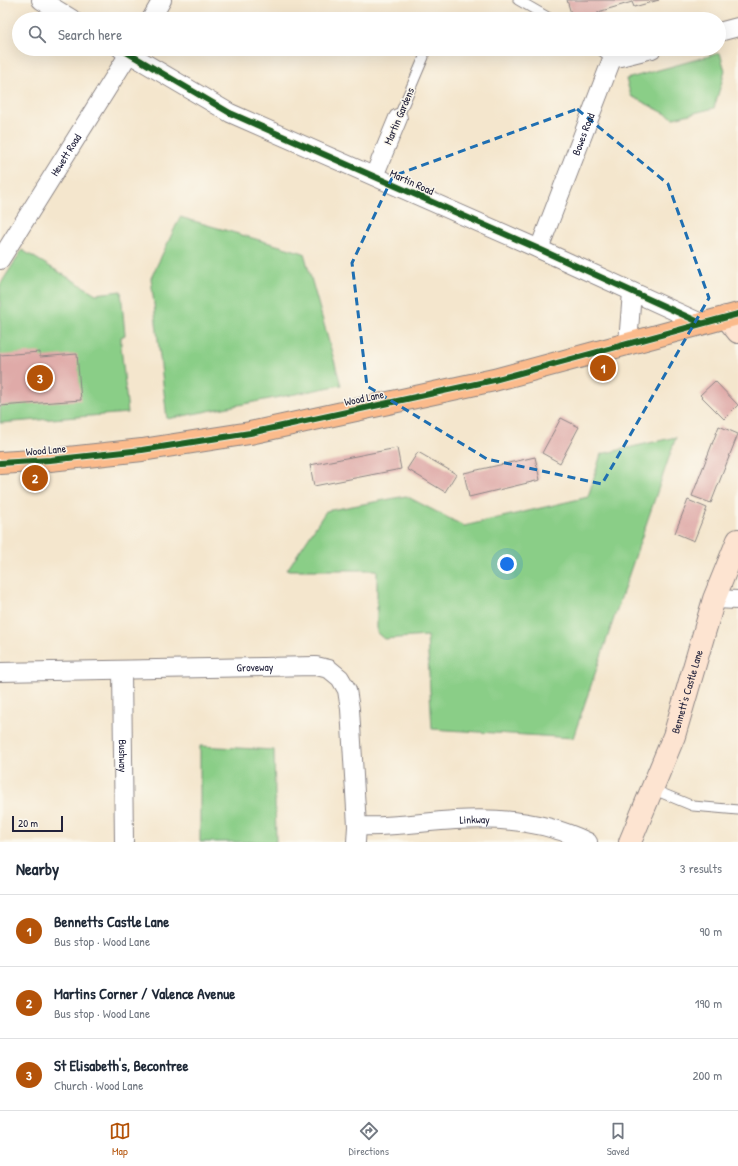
<!DOCTYPE html>
<meta charset="utf-8">
<style>
:root{--surface:#fff;--page:#f2f2f3;--text:#1f2937;--muted:#747a83;--line:#e0e1e3;--accent:#b45309}
body{margin:0;font-family:"Patrick Hand",sans-serif;background:var(--page);color:var(--text)}
.scale{position:absolute;left:12px;bottom:10px;width:51px;box-sizing:border-box;padding-left:4px;border:2px solid #22223b;border-top:0;font-size:11px;line-height:14px;white-space:nowrap;color:#22223b;-webkit-text-stroke:3px #fbf7ec;paint-order:stroke}
.you{position:absolute;left:507px;top:564px;width:14px;height:14px;margin:-10px;border:3px solid #fff;border-radius:50%;background:#1a73e8;box-shadow:0 0 0 6px #1a73e833}
.badge{display:grid;place-items:center;width:26px;height:26px;border-radius:50%;background:var(--accent);color:#fff;font-size:13px;font-weight:700}
.pin{position:absolute;translate:-50% -50%;border:2px solid #fff;box-shadow:0 1px 4px #0006}
.list{margin:0;padding:0;list-style:none}
h2{display:flex;justify-content:space-between;align-items:center;height:52px;margin:0;padding:0 16px;font-size:17px}
h2 small{font-size:13px;font-weight:400;color:var(--muted)}
.list li{display:grid;grid-template-columns:26px 1fr auto;gap:12px;align-items:center;box-sizing:border-box;height:72px;padding:0 16px;border-top:1px solid var(--line)}
.list b{display:block;font-size:15px;white-space:nowrap}
.list p{margin:0;font-size:13px;white-space:nowrap;color:var(--muted)}
.list em{font-size:13px;font-style:normal;color:var(--muted)}
.icon{flex:none;width:22px;height:22px;fill:none;stroke:currentColor;stroke-width:2;stroke-linecap:round;stroke-linejoin:round}
.map{position:relative;flex:none;width:738px;height:842px;overflow:hidden}
.search{position:absolute;background:var(--surface);box-shadow:0 4px 16px #0002;left:12px;right:12px;top:12px;height:44px;display:flex;align-items:center;gap:10px;box-sizing:border-box;padding:0 14px;border-radius:22px;color:var(--muted);font-size:15px}
.sheet{height:268px;background:var(--surface)}
nav{display:flex;justify-content:space-around;align-items:center;box-sizing:border-box;height:56px;border-top:1px solid var(--line);background:var(--surface);font-size:11px;color:var(--muted)}
nav a{display:grid;justify-items:center;gap:2px}
nav .on{color:var(--accent)}
.map>svg:first-child{display:block}
</style>
<div class="map">
<svg width="738" height="842" viewBox="0 0 738 842">
<rect width="100%" height="100%" fill="#fbf7ec"/>
<filter id="ink" filterUnits="userSpaceOnUse"><feTurbulence type="fractalNoise" baseFrequency=".025" numOctaves="2"/><feDisplacementMap in="SourceGraphic" scale="8" xChannelSelector="R" yChannelSelector="G"/><feConvolveMatrix kernelMatrix="1 2 1 2 8 2 1 2 1" color-interpolation-filters="sRGB"/></filter>
<filter id="wash" filterUnits="userSpaceOnUse"><feTurbulence type="fractalNoise" baseFrequency=".012" numOctaves="4" result="noise"/><feDisplacementMap in="SourceGraphic" scale="16" xChannelSelector="R" yChannelSelector="G"/><feGaussianBlur stdDeviation="0.9" result="paint"/><feColorMatrix in="noise" values="0 0 0 0 0 0 0 0 0 0 0 0 0 0 0 0 0 1.4 0 .05"/><feComposite in="paint" operator="in"/></filter>
<g filter="url(#wash)">
<rect width="100%" height="100%" fill="#f4e6cd"/>
<g fill="#8ace87" stroke="#567861">
<polygon points="720,53 725,71 714,108 674,118 631,96 626,79"/>
<polygon points="180,217 304,253 341,385 167,419 151,278"/>
<polygon points="22,250 96,294 121,291 125,335 121,337 121,346 128,413 0,423 0,285"/>
<polygon points="676,437 573,738 432,729 427,636 384,639 377,633 377,570 287,570 326,511 406,496 464,526 588,497 601,454"/>
<polygon points="200,746 274,750 276,842 200,842"/>
</g>
<g id="blocks">
<g fill="#dfaaa8">
<polygon points="567,0 659,0 634,7 632,2 598,12 598,14 603,12 604,19 577,19 576,16 572,17"/>
<polygon points="40,352 40,357 77,354 81,400 0,406 0,355"/>
<polygon points="715,381 738,405 724,419 700,395"/>
<polygon points="561,418 579,427 560,463 542,453"/>
<polygon points="719,426 738,434 711,503 692,496"/>
<polygon points="397,448 401,469 314,486 310,465"/>
<polygon points="418,452 456,474 445,492 407,469"/>
<polygon points="535,457 540,480 469,497 464,473"/>
<polygon points="688,500 707,508 694,541 675,533"/>
</g>
</g>
</g>
<g filter="url(#ink)">
<use href="#blocks" fill-opacity="0" stroke="#8b8484" stroke-width="1"/>
<g fill="none" stroke-linecap="round" stroke-linejoin="round">
<defs>
<g id="service">
<polyline points="518,0 551,19"/>
<polyline points="599,49 612,59"/>
<polyline points="398,118 424,57"/>
<polyline points="652,789 693,806 738,810"/>
</g>
<g id="minor">
<polyline points="41,0 72,19"/>
<polyline points="151,19 162,0"/>
<polyline points="719,32 738,27"/>
<polyline points="121,49 230,113 539,249 701,323"/>
<polyline points="374,176 398,118"/>
<path id="s1" d="M 539,249 L 612,59 L 652,49"/>
<path id="s2" d="M 0,260 L 132,49"/>
<polyline points="628,343 632,292"/>
<polyline points="714,599 738,600"/>
<path id="s3" d="M 122,670 L 124,842"/>
<path id="s4" d="M 0,672 L 316,666 L 329,669 L 340,678 L 347,690 L 350,709 L 357,826 L 356,842"/>
<path id="s5" d="M 357,826 C 390,828 422,822 455,820 C 500,817 547,822 588,842"/>
</g>
<g id="secondary">
<polyline points="726,317 738,332"/>
<path id="s6" d="M 630,842 L 674,736 L 714,599 L 738,540"/>
</g>
<polyline id="primary" points="0,463 50,460 142,450 250,433 494,380 738,314"/>
</defs>
<use href="#service" stroke="#8b8484" stroke-width="11"/>
<use href="#minor" stroke="#8b8484" stroke-width="20"/>
<use href="#secondary" stroke="#8b8484" stroke-width="24"/>
<use href="#primary" stroke="#8b8484" stroke-width="24"/>
<use href="#service" stroke="#fff" stroke-width="9"/>
<use href="#minor" stroke="#fff" stroke-width="18"/>
<use href="#secondary" stroke="#fde4d1" stroke-width="22"/>
<use href="#primary" stroke="#fbbb8c" stroke-width="22"/>
<defs>
<g id="cycleway">
<polyline points="121,49 230,113 539,249 701,323"/>
<polyline points="0,463 50,460 142,450 250,433 494,380 738,314"/>
</g>
</defs>
<use href="#cycleway" stroke="#fbf7ec" stroke-width="8"/>
<use href="#cycleway" stroke="#1b5e20" stroke-width="6"/>
</g>
</g>
<path fill="none" stroke="#1f6fb2" stroke-width="3" stroke-dasharray="8 5" stroke-linejoin="round" d="M 577,109 L 668,184 L 709,298 L 602,484 L 487,459 L 367,386 L 352,263 L 393,176 Z"/>
<g text-anchor="middle" dominant-baseline="central" stroke-width="3" stroke-linejoin="round" paint-order="stroke">
<g font-size="11" fill="#22223b" stroke="#fbf7ec">
<text transform="translate(399 116) rotate(-67)">Martin Gardens</text>
<text stroke="none"><textPath href="#s1" startOffset="123">Bowes Road</textPath></text>
<text stroke="none"><textPath href="#s2" startOffset="124">Hewett Road</textPath></text>
<text transform="translate(412 182) rotate(24)">Martin Road</text>
<text transform="translate(364 398) rotate(-12)">Wood Lane</text>
<text transform="translate(46 450) rotate(-5)">Wood Lane</text>
<text stroke="none"><textPath href="#s4" startOffset="255">Groveway</textPath></text>
<text stroke="none"><textPath href="#s6" startOffset="161">Bennett's Castle Lane</textPath></text>
<text stroke="none"><textPath href="#s3" startOffset="86">Bushway</textPath></text>
<text stroke="none"><textPath href="#s5" startOffset="118">Linkway</textPath></text>
</g>
</g>
</svg>
<div class="scale">20 m</div>
<div class="you"></div>
<div class="pin badge" style="left:603px;top:368px">1</div>
<div class="pin badge" style="left:35px;top:478px">2</div>
<div class="pin badge" style="left:40px;top:378px">3</div>
<div class="search"><svg class="icon" aria-label="search" viewBox="0 0 24 24"><circle cx="10" cy="10" r="6"/><path d="M15 15l6 6"/></svg>Search here</div>
</div>
<section class="sheet">
<h2>Nearby<small>3 results</small></h2>
<ul class="list">
<li><span class="badge">1</span><div><b>Bennetts Castle Lane</b><p>Bus stop · Wood Lane</p></div><em>90 m</em></li>
<li><span class="badge">2</span><div><b>Martins Corner / Valence Avenue</b><p>Bus stop · Wood Lane</p></div><em>190 m</em></li>
<li><span class="badge">3</span><div><b>St Elisabeth's, Becontree</b><p>Church · Wood Lane</p></div><em>200 m</em></li>
</ul>
</section>
<nav>
<a class="on"><svg class="icon" aria-label="map" viewBox="0 0 24 24"><path d="M3 6l6-2 6 2 6-2v14l-6 2-6-2-6 2zM9 4v14M15 6v14"/></svg>Map</a>
<a><svg class="icon" aria-label="directions" viewBox="0 0 24 24"><path d="M12 3l9 9-9 9-9-9zM9 14v-3h6M13 9l2 2-2 2"/></svg>Directions</a>
<a><svg class="icon" aria-label="saved" viewBox="0 0 24 24"><path d="M7 4h10v16l-5-4-5 4z"/></svg>Saved</a>
</nav>
